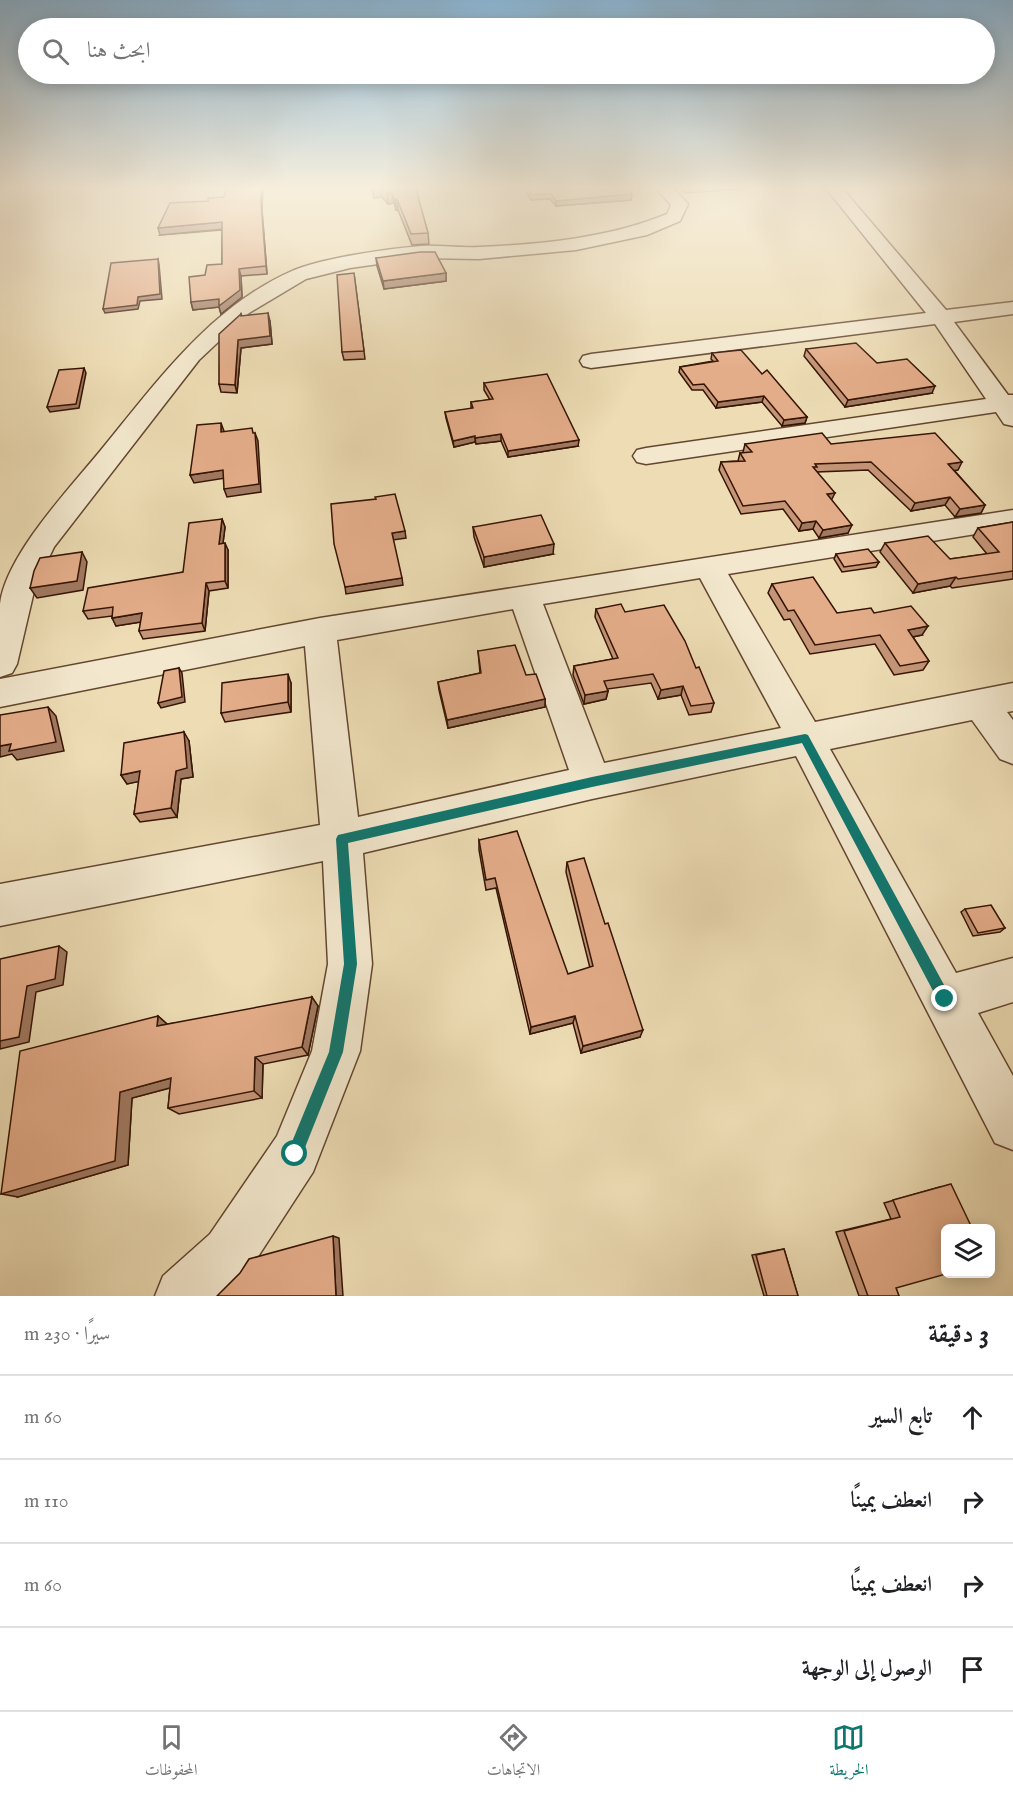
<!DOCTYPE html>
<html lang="ar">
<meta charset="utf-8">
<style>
:root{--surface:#fff;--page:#f6f6f6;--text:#202124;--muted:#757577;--line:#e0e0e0;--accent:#0f766e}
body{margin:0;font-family:"IM FELL English",Amiri,serif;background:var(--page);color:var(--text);direction:rtl}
.controls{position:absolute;right:18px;bottom:18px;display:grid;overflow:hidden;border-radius:9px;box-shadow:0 3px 15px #0003}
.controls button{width:54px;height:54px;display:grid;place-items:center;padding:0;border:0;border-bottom:2px solid var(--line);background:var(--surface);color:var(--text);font:30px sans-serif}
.stop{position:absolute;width:18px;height:18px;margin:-14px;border:4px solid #0f766e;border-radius:50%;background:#fff}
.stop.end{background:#0f766e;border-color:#fff;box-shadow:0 2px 6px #0008}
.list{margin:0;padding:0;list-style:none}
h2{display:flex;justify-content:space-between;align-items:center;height:78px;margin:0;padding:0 24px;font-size:26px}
h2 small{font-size:20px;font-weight:400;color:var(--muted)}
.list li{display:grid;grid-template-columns:39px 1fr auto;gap:18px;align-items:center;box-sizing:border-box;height:84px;padding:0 24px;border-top:2px solid var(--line)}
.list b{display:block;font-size:22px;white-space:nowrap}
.list em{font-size:20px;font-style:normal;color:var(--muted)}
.icon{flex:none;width:33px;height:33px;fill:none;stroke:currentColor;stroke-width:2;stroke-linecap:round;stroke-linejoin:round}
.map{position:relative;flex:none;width:1013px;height:1296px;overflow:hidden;direction:ltr}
.search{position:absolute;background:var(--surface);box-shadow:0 3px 15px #0003;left:18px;right:18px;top:18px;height:66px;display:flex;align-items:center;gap:15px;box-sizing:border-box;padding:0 21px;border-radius:33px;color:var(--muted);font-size:22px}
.sheet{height:414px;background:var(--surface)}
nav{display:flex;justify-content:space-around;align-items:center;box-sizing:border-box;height:84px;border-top:2px solid var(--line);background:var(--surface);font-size:16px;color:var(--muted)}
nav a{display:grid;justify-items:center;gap:3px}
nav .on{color:var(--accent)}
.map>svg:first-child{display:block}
</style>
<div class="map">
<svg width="1013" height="1296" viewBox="0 0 1013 1296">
<rect width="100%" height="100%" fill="#eddcb4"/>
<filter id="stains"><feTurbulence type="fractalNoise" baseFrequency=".00333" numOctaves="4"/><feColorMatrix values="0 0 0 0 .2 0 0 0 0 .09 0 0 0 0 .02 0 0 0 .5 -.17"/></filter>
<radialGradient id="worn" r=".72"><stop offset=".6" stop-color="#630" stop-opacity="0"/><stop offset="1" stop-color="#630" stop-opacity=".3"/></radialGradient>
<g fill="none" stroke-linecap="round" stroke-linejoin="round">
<defs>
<g id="minor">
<path d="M 655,187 L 672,187 L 688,204 L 680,221 L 647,235 L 576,250 L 479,259 L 421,258 L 350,268 L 306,279 L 249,313 L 199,360 L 54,547 L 35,587 L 17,664 L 12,673 L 0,677 C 0,653 0,628 0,604 C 6,555 70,488 101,450 C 156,383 210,307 292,271 C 322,258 387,249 421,246 C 440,245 460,248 480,247 C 543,244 609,238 667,214 L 671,205 Z"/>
<polygon points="825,187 841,187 946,310 1013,302 1013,314 954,322 1008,395 1013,395 1013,426 1004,424 996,412 646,464 637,462 633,456 637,450 646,448 986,399 935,324 591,368 583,366 580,361 583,356 591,354 926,313"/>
<path d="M 1013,510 L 1013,528 L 728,574 L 815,722 L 1013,683 L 1013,711 L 1007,712 L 1013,720 L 1013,764 L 1000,759 L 972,720 L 830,749 L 956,973 L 1013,958 L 1013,1002 L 978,1013 L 1013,1076 L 1013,1150 L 995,1143 L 796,756 L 592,799 L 363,853 L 372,964 L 360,1051 L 313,1172 L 248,1272 L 224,1296 L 155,1296 L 163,1276 L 210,1234 L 277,1136 L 312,1051 L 328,964 L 323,861 L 0,926 L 0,884 L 320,825 L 305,646 L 0,707 L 0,679 L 320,618 ZM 700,578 L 781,728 L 604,763 L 543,604 ZM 513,609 L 569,770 L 358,817 L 337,640 Z"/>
</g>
</defs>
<use href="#minor" stroke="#63462f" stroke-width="3"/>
<use href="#minor" fill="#f3e8ce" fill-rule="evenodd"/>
</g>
<g fill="#c49577" stroke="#351403" stroke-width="1.5">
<polygon points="226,187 263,187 262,210 267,274 241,276 242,297 221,314 219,307 193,310 191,302 205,275 222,264 222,230 160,235 208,201 224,197"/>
<polygon points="371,187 415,187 428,233 429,244 412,245 398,210 396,210 394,203 388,204 382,197 374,198"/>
<polygon points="524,187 626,187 632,194 631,200 556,206 550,199 531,200"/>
<polygon points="680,187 744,187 743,189 686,193"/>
<polygon points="376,258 446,273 446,281 384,289 377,266"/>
<polygon points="354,273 365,359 344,360 342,352"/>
<polygon points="241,314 242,316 270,321 272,344 241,348 237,393 221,392 219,384"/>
<polygon points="806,349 877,363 932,393 845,407 804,356"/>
<polygon points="712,353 762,374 807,417 805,423 782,426 762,402 716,408 703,390 692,390 679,372 680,367 713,361 711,359"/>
<polygon points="484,383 578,446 508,457 501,441 476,444 475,442 454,447 446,418 445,412 471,409 471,402 490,400 484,390"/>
<polygon points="745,444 831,444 958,470 954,470 985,505 981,513 955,517 945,505 911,511 868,470 817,472 848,533 819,538 813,529 799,531 783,509 741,514 719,470 721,462 738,461 740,453 744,453 743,452"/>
<polygon points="222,519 225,527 223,543 228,550 228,588 209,591 205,631 143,639 139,631 141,622 116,626 112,616 88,619 83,611 183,572"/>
<polygon points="1013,522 1013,579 952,588 950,586 913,593 880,552 885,543 950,559 987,554 973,537 978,528"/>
<polygon points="473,527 553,554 484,567 474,537"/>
<polygon points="836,554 879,562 876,567 842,572 834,559"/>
<polygon points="772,584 837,613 874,613 922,635 913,637 929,661 923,670 894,675 875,644 810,654 790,619 784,620 768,593"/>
<polygon points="596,609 625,612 696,668 714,703 711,712 689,715 681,695 658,699 651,683 607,689 608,691 606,699 584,704 573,675 574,666 613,659 595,617"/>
<polygon points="478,651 526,675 545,699 545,707 448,728 439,690 438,682 480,673"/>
<polygon points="291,683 291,712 225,722 221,713"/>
<polygon points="189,741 193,777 181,779 177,817 140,822 134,814 139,781 127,784 121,775"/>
<polygon points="479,840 568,974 590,968 566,872 567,862 640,1037 581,1053 573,1023 530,1034 496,888 486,890 479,850"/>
<polygon points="965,909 1005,928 1000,932 973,936 961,912"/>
<polygon points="318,1006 308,1055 263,1064 262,1098 179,1114 168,1108 170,1088 132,1098 128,1165 18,1197 158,1016 167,1024"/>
<polygon points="940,1187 896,1288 899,1296 859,1296 836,1232 891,1219 884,1203"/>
<polygon points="784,1249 798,1296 764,1296 752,1255"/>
</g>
<g fill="#a07961" stroke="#351403" stroke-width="1.5">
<polygon points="261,187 263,187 262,210 267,274 266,266 261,203"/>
<polygon points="373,187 381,187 382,197 374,198"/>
<polygon points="387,193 392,193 394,203 388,204"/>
<polygon points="632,194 631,200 556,206 556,201"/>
<polygon points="397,199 398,210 396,210 395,200"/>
<polygon points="222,222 224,229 160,235 158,228"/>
<polygon points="158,259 159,264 162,299 140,301 138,309 105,313 103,309 138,297"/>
<polygon points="239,269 241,276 242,297 221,314 219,307 193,310 191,302"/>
<polygon points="446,273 446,281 384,289 383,281"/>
<polygon points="268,313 270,321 272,344 241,348 237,393 235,385 238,340"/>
<polygon points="84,368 86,373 79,408 50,412 47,407"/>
<polygon points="935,386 932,393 845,407 848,400"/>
<polygon points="764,396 762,402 716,408 718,402"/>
<polygon points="807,417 805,423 782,426 784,420"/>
<polygon points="221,423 224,431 223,440 221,432"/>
<polygon points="255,433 258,441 261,492 227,497 224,489"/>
<polygon points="501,434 501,441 476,444 475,438"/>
<polygon points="475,436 475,442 454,447 453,441"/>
<polygon points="579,440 578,446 508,457 508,451"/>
<polygon points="962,462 958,470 944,472 948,464"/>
<polygon points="223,470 226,478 194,483 190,475"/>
<polygon points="835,493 831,501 827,494"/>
<polygon points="950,497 945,505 911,511 915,503"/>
<polygon points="985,505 981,513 955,517 960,509"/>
<polygon points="222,519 225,527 222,551 219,544"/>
<polygon points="816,521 813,529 799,531 802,523"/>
<polygon points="852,525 848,533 819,538 823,530"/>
<polygon points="405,531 406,538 393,540 392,533"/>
<polygon points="225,543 228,550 228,588 225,581"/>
<polygon points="554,544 553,554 484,567 484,557"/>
<polygon points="82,552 87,562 83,590 37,598 30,588"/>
<polygon points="956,577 950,586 913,593 918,584"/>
<polygon points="402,578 403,585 346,594 345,587"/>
<polygon points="206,583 209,591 205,631 202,623"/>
<polygon points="142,613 147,621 116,626 112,618"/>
<polygon points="928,626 922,635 902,639 908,630"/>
<polygon points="179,668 182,673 185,702 161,708 158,703"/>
<polygon points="288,674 291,683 291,712 288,702"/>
<polygon points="683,686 681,695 658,699 661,690"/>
<polygon points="608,691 606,699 584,704 585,695"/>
<polygon points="545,699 545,707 448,728 447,720"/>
<polygon points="48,707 56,716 64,751 17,760 12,754 0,757 0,746 11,744"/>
<polygon points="184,732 189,741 193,777 181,779 177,817 171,808 176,771"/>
<polygon points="140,771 146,780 127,784 121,775"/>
<polygon points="59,946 67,952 63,985 36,992 29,1042 0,1049 0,1041 27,986"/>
<polygon points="312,997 318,1006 308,1055 302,1047"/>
<polygon points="158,1016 168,1025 157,1026"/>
<polygon points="575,1016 573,1023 530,1034 531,1027"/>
<polygon points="643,1030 640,1037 581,1053 583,1046"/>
<polygon points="255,1057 263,1064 262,1098 254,1091"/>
<polygon points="171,1078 181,1085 132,1098 128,1165 18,1197 1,1194 120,1092"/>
<polygon points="333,1236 339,1238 343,1296 336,1296"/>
</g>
<g fill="#e4ad8a" stroke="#351403" stroke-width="1.5">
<polygon points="226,187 261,187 261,203 266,266 239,269 240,290 219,306 219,299 191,302 189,277 205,275 207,265 222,264 222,222 158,228 170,203 208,201 208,198 224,197"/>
<polygon points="373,187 415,187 417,193 428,233 411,234 397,199 395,200 392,193 387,193 381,187"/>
<polygon points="527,187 626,187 632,194 556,201 551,194 531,195"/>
<polygon points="684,187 725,187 687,189"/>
<polygon points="420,252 435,252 446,273 383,281 376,258"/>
<polygon points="158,259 160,294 138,297 137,305 103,309 111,263"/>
<polygon points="354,273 364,351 342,352 337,275"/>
<polygon points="268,313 270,336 238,340 235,385 219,384 219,334 241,314 241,316"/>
<polygon points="856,343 877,363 907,359 935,386 848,400 806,349"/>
<polygon points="741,350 762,374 767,370 807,417 784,420 764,396 718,402 704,384 693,385 680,367 718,361 712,353"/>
<polygon points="84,368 76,404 47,407 59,370"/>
<polygon points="547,374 579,440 508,451 501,434 475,438 475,436 453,441 445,412 473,408 471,402 493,399 484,383"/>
<polygon points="221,423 221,432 252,428 253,433 255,433 259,484 224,489 223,470 190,475 197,425"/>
<polygon points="822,433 831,444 935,433 962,462 948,464 985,505 960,509 950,497 915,503 871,462 815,464 817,467 813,467 835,493 827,494 852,525 823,530 816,521 802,523 785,501 743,506 721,462 745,461 740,453 752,452 745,444"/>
<polygon points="395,494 405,531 392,533 402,578 345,587 334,544 331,504 376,499 375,497"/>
<polygon points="541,515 554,544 484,557 473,527"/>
<polygon points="222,519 219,544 225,543 225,581 206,583 202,623 139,631 142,613 112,618 113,607 83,611 88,588 183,572 189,523"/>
<polygon points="1013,522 1013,571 958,579 956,577 918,584 885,543 928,536 950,559 999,552 978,528"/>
<polygon points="868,549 879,562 844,567 836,554"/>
<polygon points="82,552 77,581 30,588 34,571 40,558"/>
<polygon points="813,577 837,613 871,608 874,613 911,606 928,626 908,630 929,661 900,666 880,635 815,645 794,610 788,611 772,584"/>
<polygon points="621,604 625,612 664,605 685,641 696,668 699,667 714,703 691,706 683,686 661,690 653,674 604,681 608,691 585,695 574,666 618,658 596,609"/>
<polygon points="515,645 526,675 536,674 545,699 447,720 438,682 481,673 478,651"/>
<polygon points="179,668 182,697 158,703 164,671"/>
<polygon points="288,674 288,702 221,713 222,683"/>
<polygon points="48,707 56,742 9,751 11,744 0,746 0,715"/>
<polygon points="184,732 187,768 176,771 171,808 134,814 140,771 121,775 124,743"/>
<polygon points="517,831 568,974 593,966 567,862 584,858 605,924 608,923 643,1030 583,1046 575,1016 531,1027 495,878 486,880 479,840"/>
<polygon points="991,905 1005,928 978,933 965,909"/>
<polygon points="59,946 55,979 27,986 19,1037 0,1041 0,959"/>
<polygon points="312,997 302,1047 255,1057 254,1091 168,1108 171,1078 120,1092 115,1161 1,1194 20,1051 158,1016 157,1026"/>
<polygon points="951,1184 972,1228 945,1228 946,1274 896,1288 899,1296 868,1296 844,1231 900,1217 893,1200"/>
<polygon points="333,1236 336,1296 217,1296 240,1273 249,1259"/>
<polygon points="784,1249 798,1296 767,1296 756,1255"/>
</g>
<linearGradient id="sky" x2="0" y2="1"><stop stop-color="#8bb6d5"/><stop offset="0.51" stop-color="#f7efdd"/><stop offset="1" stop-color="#f7efdd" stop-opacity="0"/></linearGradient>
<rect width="1013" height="368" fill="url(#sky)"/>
<polygon fill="#0f766e" points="805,734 808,735 949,994 951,999 949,1004 945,1006 940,1004 802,743 592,787 348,843 357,964 343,1052 300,1160 295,1162 290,1160 287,1154 329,1052 344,964 336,839 338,835 592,777"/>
<rect width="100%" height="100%" filter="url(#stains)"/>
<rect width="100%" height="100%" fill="url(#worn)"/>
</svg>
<div class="controls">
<button><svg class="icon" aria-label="layers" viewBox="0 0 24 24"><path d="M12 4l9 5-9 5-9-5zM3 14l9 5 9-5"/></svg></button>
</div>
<div class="stop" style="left:295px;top:1154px"></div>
<div class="stop end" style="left:945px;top:999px"></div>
<div class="search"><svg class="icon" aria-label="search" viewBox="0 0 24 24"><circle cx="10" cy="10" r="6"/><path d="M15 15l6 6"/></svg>ابحث هنا</div>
</div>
<section class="sheet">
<h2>3 دقيقة<small>سيرًا · 230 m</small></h2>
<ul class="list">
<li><svg class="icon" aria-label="ahead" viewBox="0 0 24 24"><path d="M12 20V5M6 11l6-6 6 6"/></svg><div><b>تابع السير</b></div><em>60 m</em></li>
<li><svg class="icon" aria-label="right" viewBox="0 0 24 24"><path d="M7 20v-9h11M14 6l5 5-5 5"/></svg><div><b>انعطف يمينًا</b></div><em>110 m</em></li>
<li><svg class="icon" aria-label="right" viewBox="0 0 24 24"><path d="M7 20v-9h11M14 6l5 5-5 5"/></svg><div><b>انعطف يمينًا</b></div><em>60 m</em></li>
<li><svg class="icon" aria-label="arrive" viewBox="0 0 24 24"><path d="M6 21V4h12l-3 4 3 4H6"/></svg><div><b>الوصول إلى الوجهة</b></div></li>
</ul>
</section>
<nav>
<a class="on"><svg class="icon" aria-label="map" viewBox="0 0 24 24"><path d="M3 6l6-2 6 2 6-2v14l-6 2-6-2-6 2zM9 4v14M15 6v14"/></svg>الخريطة</a>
<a><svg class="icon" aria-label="directions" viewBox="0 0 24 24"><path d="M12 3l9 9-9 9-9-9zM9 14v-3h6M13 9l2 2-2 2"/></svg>الاتجاهات</a>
<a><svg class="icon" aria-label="saved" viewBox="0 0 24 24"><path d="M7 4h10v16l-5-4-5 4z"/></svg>المحفوظات</a>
</nav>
